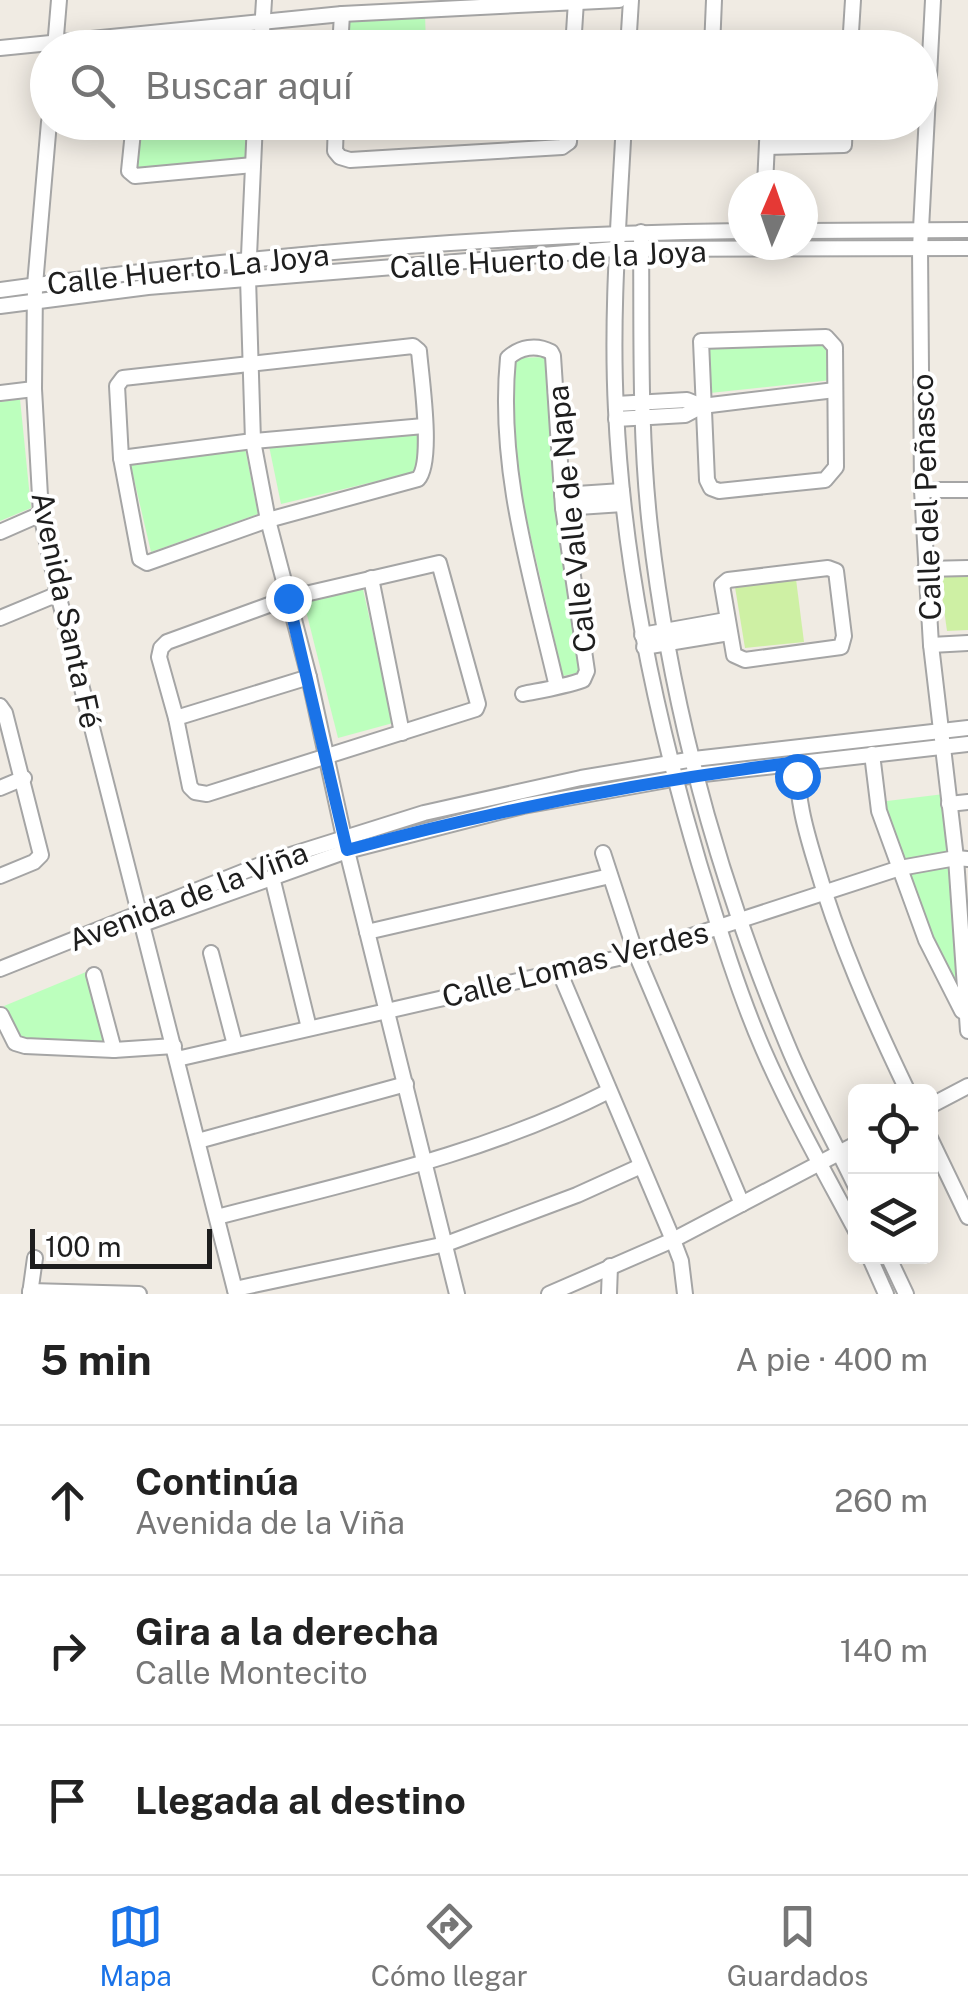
<!DOCTYPE html>
<html lang="es">
<meta charset="utf-8">
<style>
:root{--surface:#fff;--page:#f6f6f6;--text:#222;--muted:#767676;--line:#e0e0e0;--accent:#1a73e8}
body{margin:0;font-family:"Public Sans",sans-serif;background:var(--page);color:var(--text)}
.controls{position:absolute;right:30px;bottom:30px;display:grid;overflow:hidden;border-radius:15px;box-shadow:0 5px 25px #0003}
.controls button{width:90px;height:90px;display:grid;place-items:center;padding:0;border:0;border-bottom:2px solid var(--line);background:var(--surface);color:var(--text);font:50px sans-serif}
.compass{position:absolute;left:728px;top:170px;width:90px;height:90px;border-radius:50%;background:var(--surface);box-shadow:0 5px 25px #0003;rotate:2deg}
.scale{position:absolute;left:30px;bottom:25px;width:182px;box-sizing:border-box;padding-left:10px;border:5px solid #1e1e1e;border-top:0;font-size:28px;line-height:35px;white-space:nowrap;color:#1e1e1e;-webkit-text-stroke:8px #fff;paint-order:stroke}
.stop{position:absolute;width:30px;height:30px;margin:-22px;border:8px solid #1a73e8;border-radius:50%;background:#fff}
.stop.end{background:#1a73e8;border-color:#fff;box-shadow:0 2px 10px #0008}
.list{margin:0;padding:0;list-style:none}
h2{display:flex;justify-content:space-between;align-items:center;height:130px;margin:0;padding:0 40px;font-size:42px}
h2 small{font-size:32px;font-weight:400;color:var(--muted)}
.list li{display:grid;grid-template-columns:65px 1fr auto;gap:30px;align-items:center;box-sizing:border-box;height:150px;padding:0 40px;border-top:2px solid var(--line)}
.list b{display:block;font-size:38px;white-space:nowrap}
.list p{margin:0;font-size:32px;white-space:nowrap;color:var(--muted)}
.list em{font-size:32px;font-style:normal;color:var(--muted)}
.icon{flex:none;width:55px;height:55px;fill:none;stroke:currentColor;stroke-width:2;stroke-linecap:round;stroke-linejoin:round}
.map{position:relative;flex:none;width:968px;height:1294px;overflow:hidden}
.search{position:absolute;background:var(--surface);box-shadow:0 5px 25px #0003;left:30px;right:30px;top:30px;height:110px;display:flex;align-items:center;gap:25px;box-sizing:border-box;padding:0 35px;border-radius:55px;color:var(--muted);font-size:38px}
.sheet{height:580px;background:var(--surface)}
nav{display:flex;justify-content:space-around;align-items:center;box-sizing:border-box;height:140px;border-top:2px solid var(--line);background:var(--surface);font-size:28px;color:var(--muted)}
nav a{display:grid;justify-items:center;gap:5px}
nav .on{color:var(--accent)}
.map>svg:first-child{display:block}
</style>
<div class="map">
<svg width="968" height="1294" viewBox="0 0 968 1294">
<rect width="100%" height="100%" fill="#f0ebe3"/>
<g fill="#cef0a4">
<polygon points="939,573 968,574 968,630 947,631"/>
<polygon points="796,579 804,642 745,648 735,587"/>
</g>
<g fill="#bcffbd">
<polygon points="425,13 426,47 345,48 347,18"/>
<polygon points="138,123 252,123 248,161 133,172"/>
<polygon points="708,343 830,343 832,380 710,393"/>
<polygon points="549,357 581,672 563,676 516,473 513,358"/>
<polygon points="20,399 31,508 0,521 0,402"/>
<polygon points="419,431 419,471 281,504 269,446"/>
<polygon points="245,448 258,514 151,552 130,462"/>
<polygon points="362,585 393,723 338,738 303,599"/>
<polygon points="944,794 954,855 902,866 879,802"/>
<polygon points="953,861 960,1005 904,871"/>
<polygon points="86,972 106,1045 19,1040 4,1006"/>
</g>
<g fill="none" stroke-linecap="round" stroke-linejoin="round">
<defs>
<g id="minor">
<polyline points="933,0 920,248 922,490 931,645 956,858 968,1031"/>
<polyline points="0,48 342,14 619,0"/>
<polyline points="55,48 59,0"/>
<polyline points="261,48 264,0"/>
<polyline points="340,48 342,14"/>
<polyline points="573,48 576,1"/>
<polyline points="628,48 631,0"/>
<polyline points="712,48 714,0"/>
<polyline points="850,48 853,0"/>
<polyline points="49,122 35,285 34,389 41,514 58,594 236,1294"/>
<polyline points="134,122 129,171 135,176 253,165"/>
<polyline points="255,122 248,278 253,441 268,520 309,677 347,851 457,1294"/>
<polyline points="336,122 335,151 340,157 350,160 562,147 569,142 570,122"/>
<path d="M 624,122 C 619,219 611,313 616,410 C 623,564 655,715 699,863 C 718,925 737,989 763,1049 C 790,1111 824,1171 856,1231"/>
<polyline points="767,147 844,145 845,122"/>
<polyline points="765,185 768,122"/>
<polyline points="803,231 968,230"/>
<path d="M 641,232 C 642,331 639,429 650,527 C 670,704 718,879 787,1044 C 807,1093 833,1139 856,1187"/>
<path d="M 0,290 C 245,256 495,234 743,231"/>
<polyline points="0,306 148,287 615,249 968,248"/>
<polygon points="826,337 835,347 836,467 825,480 719,491 711,488 707,480 701,341"/>
<path d="M 413,346 L 419,351 C 421,376 434,462 418,479 L 268,520 L 147,563 L 140,559 L 121,458 L 117,386 L 123,378 Z"/>
<polyline points="0,393 34,389"/>
<polyline points="616,404 687,400 702,406"/>
<polyline points="616,419 685,415 702,406 835,390"/>
<polyline points="121,458 253,441 424,426"/>
<polyline points="922,490 968,490"/>
<polyline points="562,495 622,491"/>
<polyline points="563,508 623,504"/>
<polyline points="0,532 41,514"/>
<polygon points="439,563 478,704 476,709 207,794 195,792 190,787 176,718 159,657 161,648 167,642 288,598"/>
<polygon points="828,568 836,571 844,636 841,647 745,660 734,655 722,585 728,580"/>
<polyline points="925,569 968,568"/>
<polyline points="371,578 402,733"/>
<polyline points="0,618 58,594"/>
<polyline points="642,635 726,620"/>
<polyline points="931,645 968,643"/>
<polyline points="644,647 729,633"/>
<path d="M 523,694 C 543,690 563,687 583,680 L 587,671 L 563,508 L 553,356 L 551,352 C 536,344 520,347 508,358 C 497,470 532,579 557,687"/>
<polyline points="0,706 5,713 41,855 34,862 0,876"/>
<polyline points="176,718 309,677"/>
<polyline points="872,754 879,811 926,940 962,1011"/>
<path d="M 798,762 C 796,796 805,828 815,861 C 838,941 872,1017 908,1092"/>
<polyline points="0,788 24,778"/>
<polyline points="949,804 968,802"/>
<polyline points="603,853 636,954 742,1204"/>
<polyline points="272,877 309,1028"/>
<polyline points="143,924 347,851 523,806 695,775 968,744"/>
<polyline points="367,932 610,876"/>
<polyline points="211,953 235,1045"/>
<polyline points="0,969 265,863 424,813 581,778 694,759 968,728"/>
<polyline points="559,971 673,1240 681,1261 685,1294"/>
<polyline points="94,975 114,1050"/>
<polyline points="1,1015 15,1043 25,1046 114,1050 174,1046"/>
<polyline points="177,1059 636,954 900,868 956,858 968,859"/>
<polyline points="930,1106 968,1086"/>
<polyline points="930,1138 968,1217"/>
<polyline points="198,1141 406,1084"/>
<path d="M 217,1217 C 351,1182 486,1154 609,1091"/>
<polyline points="869,1256 886,1294"/>
<polyline points="888,1256 906,1294"/>
<polyline points="235,1289 446,1244 577,1195 641,1166"/>
<polyline points="30,1291 139,1294"/>
<polyline points="30,1294 35,1258"/>
<polyline points="549,1294 673,1240 856,1144"/>
<polyline points="609,1294 610,1266"/>
</g>
</defs>
<use href="#minor" stroke="#a5a5a5" stroke-width="18"/>
<use href="#minor" stroke="#fff" stroke-width="14"/>
</g>
<g fill="none" stroke-linecap="round" stroke-linejoin="round">
<path stroke="#1a73e8" stroke-width="12" d="M 288,598 L 347,850 C 496,810 645,781 798,762 L 797,776"/>
</g>
<g text-anchor="middle" dominant-baseline="central" stroke-width="8" stroke-linejoin="round" paint-order="stroke">
<g font-size="30" fill="#1e1e1e" stroke="#fff">
<text transform="translate(548 259) rotate(-3)">Calle Huerto de la Joya</text>
<text transform="translate(188 269) rotate(-6)">Calle Huerto La Joya</text>
<text transform="translate(926 497) rotate(-92)">Calle del Peñasco</text>
<text transform="translate(571 519) rotate(-96)">Calle Valle de Napa</text>
<text transform="translate(67 610) rotate(78)">Avenida Santa Fé</text>
<text transform="translate(188 896) rotate(-21)">Avenida de la Viña</text>
<text transform="translate(575 964) rotate(-14)">Calle Lomas Verdes</text>
</g>
</g>
</svg>
<div class="controls">
<button><svg class="icon" aria-label="locate" viewBox="0 0 24 24"><circle cx="12" cy="12" r="6"/><path d="M12 2v4M12 18v4M2 12h4M18 12h4"/></svg></button>
<button><svg class="icon" aria-label="layers" viewBox="0 0 24 24"><path d="M12 4l9 5-9 5-9-5zM3 14l9 5 9-5"/></svg></button>
</div>
<svg class="compass" viewBox="-18 -18 36 36"><path d="M0-13l5 13h-10z" fill="#e53935"/><path d="M0 13l5-13h-10z" fill="#767676"/></svg>
<div class="scale">100 m</div>
<div class="stop" style="left:797px;top:776px"></div>
<div class="stop end" style="left:288px;top:598px"></div>
<div class="search"><svg class="icon" aria-label="search" viewBox="0 0 24 24"><circle cx="10" cy="10" r="6"/><path d="M15 15l6 6"/></svg>Buscar aquí</div>
</div>
<section class="sheet">
<h2>5 min<small>A pie · 400 m</small></h2>
<ul class="list">
<li><svg class="icon" aria-label="ahead" viewBox="0 0 24 24"><path d="M12 20V5M6 11l6-6 6 6"/></svg><div><b>Continúa</b><p>Avenida de la Viña</p></div><em>260 m</em></li>
<li><svg class="icon" aria-label="right" viewBox="0 0 24 24"><path d="M7 20v-9h11M14 6l5 5-5 5"/></svg><div><b>Gira a la derecha</b><p>Calle Montecito</p></div><em>140 m</em></li>
<li><svg class="icon" aria-label="arrive" viewBox="0 0 24 24"><path d="M6 21V4h12l-3 4 3 4H6"/></svg><div><b>Llegada al destino</b></div></li>
</ul>
</section>
<nav>
<a class="on"><svg class="icon" aria-label="map" viewBox="0 0 24 24"><path d="M3 6l6-2 6 2 6-2v14l-6 2-6-2-6 2zM9 4v14M15 6v14"/></svg>Mapa</a>
<a><svg class="icon" aria-label="directions" viewBox="0 0 24 24"><path d="M12 3l9 9-9 9-9-9zM9 14v-3h6M13 9l2 2-2 2"/></svg>Cómo llegar</a>
<a><svg class="icon" aria-label="saved" viewBox="0 0 24 24"><path d="M7 4h10v16l-5-4-5 4z"/></svg>Guardados</a>
</nav>
